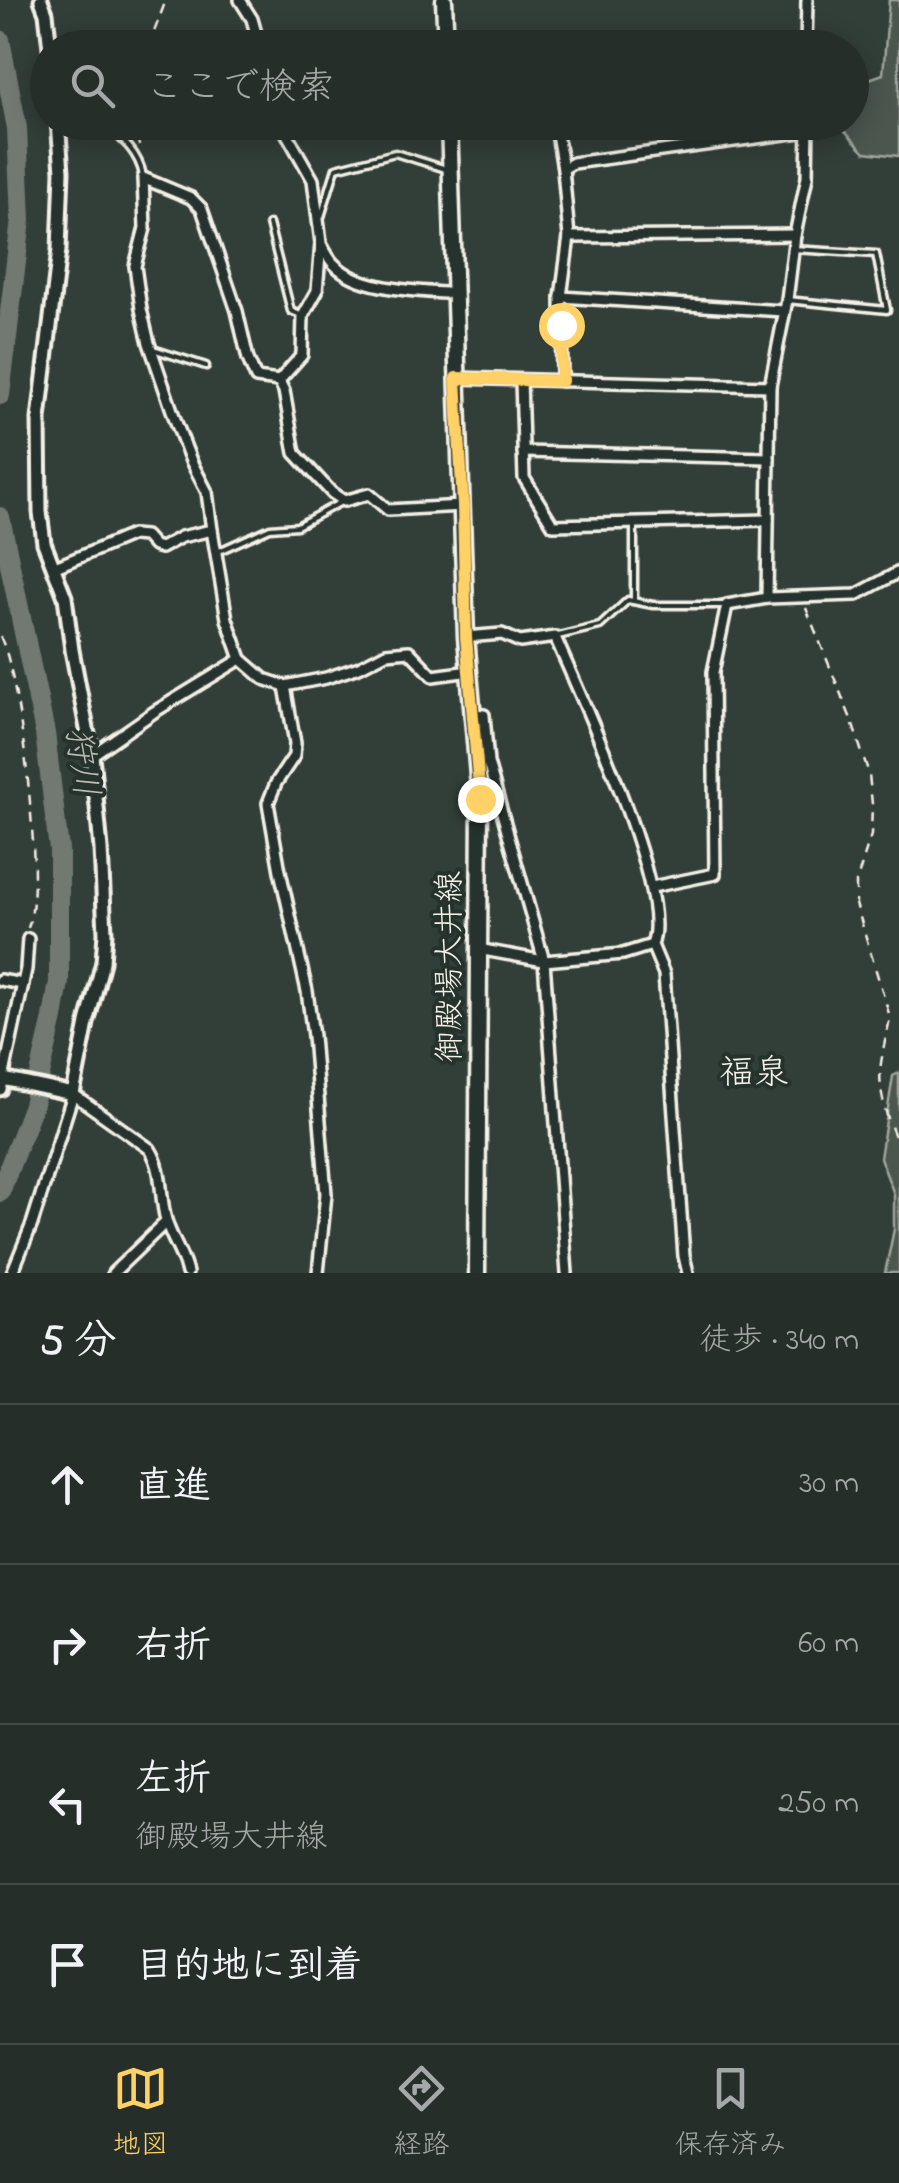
<!DOCTYPE html>
<html lang="ja">
<meta charset="utf-8">
<style>
:root{--surface:#262e2a;--page:#323a36;--text:#f1f3f6;--muted:#a4a8a8;--line:#424a47;--accent:#ffd166}
body{margin:0;font-family:"Indie Flower","Klee One",sans-serif;background:var(--page);color:var(--text)}
.stop{position:absolute;width:30px;height:30px;margin:-22px;border:8px solid #ffd166;border-radius:50%;background:#fff}
.stop.end{background:#ffd166;border-color:#fff;box-shadow:0 2px 10px #0008}
.list{margin:0;padding:0;list-style:none}
h2{display:flex;justify-content:space-between;align-items:center;height:130px;margin:0;padding:0 40px;font-size:42px}
h2 small{font-size:32px;font-weight:400;color:var(--muted)}
.list li{display:grid;grid-template-columns:65px 1fr auto;gap:30px;align-items:center;box-sizing:border-box;height:160px;padding:0 40px;border-top:2px solid var(--line)}
.list b{display:block;font-size:38px;white-space:nowrap}
.list p{margin:0;font-size:32px;white-space:nowrap;color:var(--muted)}
.list em{font-size:32px;font-style:normal;color:var(--muted)}
.icon{flex:none;width:55px;height:55px;fill:none;stroke:currentColor;stroke-width:2;stroke-linecap:round;stroke-linejoin:round}
.map{position:relative;flex:none;width:899px;height:1273px;overflow:hidden}
.search{position:absolute;background:var(--surface);box-shadow:0 5px 25px #0003;left:30px;right:30px;top:30px;height:110px;display:flex;align-items:center;gap:25px;box-sizing:border-box;padding:0 35px;border-radius:55px;color:var(--muted);font-size:38px}
.sheet{height:770px;background:var(--surface)}
nav{display:flex;justify-content:space-around;align-items:center;box-sizing:border-box;height:140px;border-top:2px solid var(--line);background:var(--surface);font-size:28px;color:var(--muted)}
nav a{display:grid;justify-items:center;gap:5px}
nav .on{color:var(--accent)}
.map>svg:first-child{display:block}
</style>
<div class="map">
<svg width="899" height="1273" viewBox="0 0 899 1273">
<rect width="100%" height="100%" fill="#323e38"/>
<filter id="ink" filterUnits="userSpaceOnUse"><feTurbulence type="fractalNoise" baseFrequency=".01" numOctaves="2"/><feDisplacementMap in="SourceGraphic" scale="20" xChannelSelector="R" yChannelSelector="G"/><feConvolveMatrix kernelMatrix="1 2 1 2 8 2 1 2 1" color-interpolation-filters="sRGB"/></filter>
<g filter="url(#ink)">
<g fill="#4c564f" stroke="#a0a49c" stroke-width="2.5">
<polygon points="889,0 899,0 899,156 865,152 844,130 818,126 818,123 852,122 852,85 883,74"/>
<polygon points="899,1073 899,1273 885,1273 894,1229 894,1194 880,1158 893,1076"/>
</g>
<g fill="none" stroke-linecap="round" stroke-linejoin="round">
<g stroke="#727972" stroke-width="20">
<polyline points="0,40 17,128 21,220 0,395"/>
<polyline points="0,517 45,733 59,850 59,982 53,1018 33,1105 0,1192"/>
</g>
<defs>
<g id="service">
<path d="M 102,122 C 121,138 139,152 143,176"/>
<polyline points="321,217 336,168 395,153 446,169"/>
<polyline points="269,224 291,311 303,316"/>
<polyline points="787,300 887,310 876,254 793,249"/>
<polyline points="156,350 206,366"/>
<polyline points="219,551 270,528 297,526 343,501"/>
<polyline points="634,601 634,526"/>
<polyline points="558,636 600,626 628,600 653,605 727,605"/>
</g>
<g id="minor">
<polyline points="240,0 252,19 260,48"/>
<polyline points="806,48 807,0"/>
<polyline points="555,122 563,169"/>
<polyline points="569,237 795,235"/>
<path d="M 322,246 C 326,252 329,260 335,265 C 361,291 420,291 456,294"/>
<polyline points="561,297 784,311"/>
<polyline points="456,378 770,386"/>
<polyline points="521,380 524,478 553,525 768,520"/>
<polyline points="279,381 302,355 303,316 317,291 321,243 313,180 280,122"/>
<polyline points="279,381 284,391 295,453 332,493 344,501 369,494 388,510 463,506"/>
<polyline points="562,381 561,297 569,237 563,169 573,163 808,131"/>
<polyline points="523,452 769,458"/>
<polyline points="212,530 207,492 191,461 177,425 149,343 141,309 135,266 145,228 143,178 191,198 202,209 237,311 248,359 256,378 279,381"/>
<polyline points="53,568 132,535 145,536 154,546 161,548 181,537 212,530 227,619 241,659 264,679 285,686 326,678 359,667 386,653 409,651 433,676 470,671"/>
<polyline points="767,598 770,386 787,300 795,235 807,177 808,122"/>
<path d="M 466,637 L 502,634 L 520,642 L 555,637 C 580,695 673,892 652,945 L 664,974 L 684,1256 L 688,1273"/>
<polyline points="285,686 295,743 294,756 276,783 268,803 280,871 307,991 313,1036 326,1194 318,1273"/>
<polyline points="473,714 484,715 488,763 544,961 567,1273"/>
<polyline points="92,755 154,712 241,659"/>
<polyline points="652,887 715,874 713,672 727,605 767,598 856,595 899,572"/>
<polyline points="478,949 544,961 623,954 652,945"/>
<polyline points="0,980 23,984"/>
<polyline points="0,1078 3,1079 26,969 28,939"/>
<path d="M 12,1273 L 32,1224 L 73,1094 L 150,1149 C 164,1171 159,1195 166,1220 C 171,1239 183,1254 187,1273"/>
<polyline points="113,1273 166,1222"/>
</g>
<g id="tertiary">
<polyline points="41,0 46,13 50,48"/>
<polyline points="0,1089 3,1079 73,1094 87,1023 103,962 105,933 101,849 92,755 72,650 65,597 44,543 40,512 39,419 59,250 62,171 58,122"/>
</g>
<g id="primary">
<polyline points="444,0 446,48"/>
<polyline points="449,122 466,637 480,799 477,1273"/>
</g>
</defs>
<use href="#service" stroke="#f4f1e8" stroke-width="11"/>
<use href="#minor" stroke="#f4f1e8" stroke-width="16"/>
<use href="#tertiary" stroke="#f4f1e8" stroke-width="19"/>
<use href="#primary" stroke="#f4f1e8" stroke-width="21"/>
<g stroke="#f4f1e8" stroke-width="2.5" stroke-dasharray="10 8" stroke-linecap="butt">
<polyline points="148,48 166,0"/>
<polyline points="136,122 139,146"/>
<path d="M 806,608 L 851,719 L 869,774 L 872,804 L 871,835 L 856,883 L 856,904 L 890,1017 C 888,1031 884,1043 882,1057 C 876,1086 886,1118 899,1145"/>
<path d="M 0,636 C 9,655 12,676 16,696 C 25,745 30,794 33,843 C 34,871 36,901 28,928"/>
</g>
<use href="#service" stroke="#26332d" stroke-width="4"/>
<use href="#minor" stroke="#26332d" stroke-width="9"/>
<use href="#tertiary" stroke="#26332d" stroke-width="11"/>
<use href="#primary" stroke="#26332d" stroke-width="14"/>
</g>
</g>
<g fill="none" stroke-linecap="round" stroke-linejoin="round" filter="url(#ink)">
<polyline stroke="#ffd166" stroke-width="12" points="480,799 466,637 463,506 456,378 562,381 561,325"/>
</g>
<g text-anchor="middle" dominant-baseline="central" stroke-width="8" stroke-linejoin="round" paint-order="stroke">
<g font-size="32" fill="#f4f1e8" stroke="#26332d">
<text transform="translate(451 967) rotate(-90)">御殿場大井線</text>
</g>
<g font-size="35" font-style="italic" fill="#babbb3" stroke="#26332d">
<text transform="translate(80 762) rotate(82)">狩川</text>
</g>
<g font-size="35" fill="#f4f1e8" stroke="#26332d">
<text x="754" y="1074">福泉</text>
</g>
</g>
</svg>
<div class="stop" style="left:561px;top:325px"></div>
<div class="stop end" style="left:480px;top:799px"></div>
<div class="search"><svg class="icon" aria-label="search" viewBox="0 0 24 24"><circle cx="10" cy="10" r="6"/><path d="M15 15l6 6"/></svg>ここで検索</div>
</div>
<section class="sheet">
<h2>5 分<small>徒歩 · 340 m</small></h2>
<ul class="list">
<li><svg class="icon" aria-label="ahead" viewBox="0 0 24 24"><path d="M12 20V5M6 11l6-6 6 6"/></svg><div><b>直進</b></div><em>30 m</em></li>
<li><svg class="icon" aria-label="right" viewBox="0 0 24 24"><path d="M7 20v-9h11M14 6l5 5-5 5"/></svg><div><b>右折</b></div><em>60 m</em></li>
<li><svg class="icon" aria-label="left" viewBox="0 0 24 24"><path d="M17 20v-9H6M10 6l-5 5 5 5"/></svg><div><b>左折</b><p>御殿場大井線</p></div><em>250 m</em></li>
<li><svg class="icon" aria-label="arrive" viewBox="0 0 24 24"><path d="M6 21V4h12l-3 4 3 4H6"/></svg><div><b>目的地に到着</b></div></li>
</ul>
</section>
<nav>
<a class="on"><svg class="icon" aria-label="map" viewBox="0 0 24 24"><path d="M3 6l6-2 6 2 6-2v14l-6 2-6-2-6 2zM9 4v14M15 6v14"/></svg>地図</a>
<a><svg class="icon" aria-label="directions" viewBox="0 0 24 24"><path d="M12 3l9 9-9 9-9-9zM9 14v-3h6M13 9l2 2-2 2"/></svg>経路</a>
<a><svg class="icon" aria-label="saved" viewBox="0 0 24 24"><path d="M7 4h10v16l-5-4-5 4z"/></svg>保存済み</a>
</nav>
